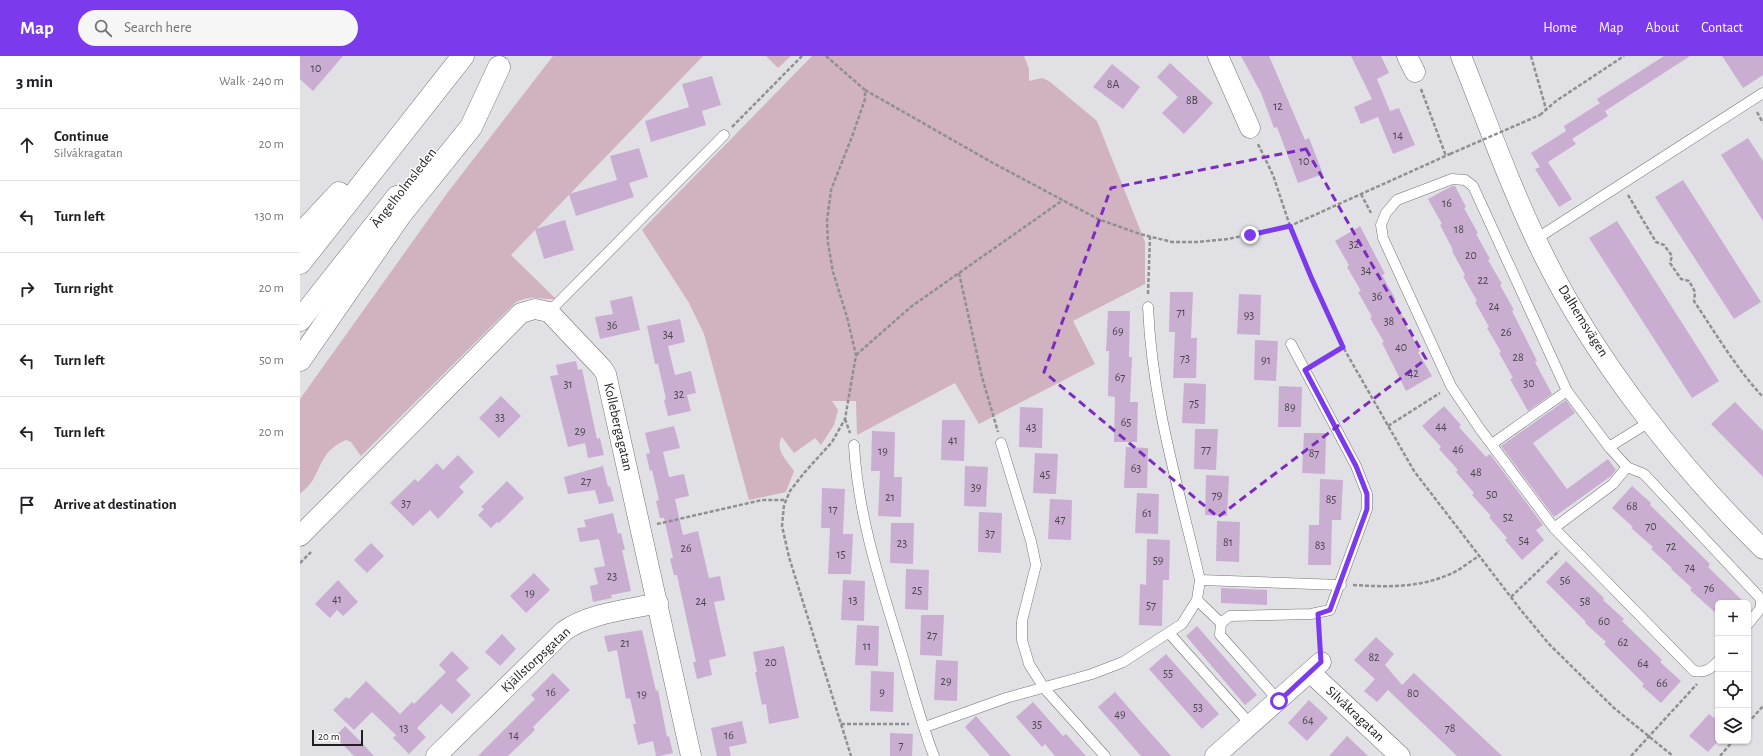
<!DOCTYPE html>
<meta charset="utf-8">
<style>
:root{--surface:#fff;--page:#f6f6f6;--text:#202124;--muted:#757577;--line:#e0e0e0;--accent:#7c3aed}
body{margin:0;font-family:"Alegreya Sans",sans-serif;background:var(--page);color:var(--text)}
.controls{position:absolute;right:12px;bottom:12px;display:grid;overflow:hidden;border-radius:6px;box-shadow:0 1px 3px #0004}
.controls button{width:36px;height:36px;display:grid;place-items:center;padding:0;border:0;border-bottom:1px solid var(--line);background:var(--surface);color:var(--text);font:20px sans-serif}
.scale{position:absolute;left:12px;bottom:10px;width:51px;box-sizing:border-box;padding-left:4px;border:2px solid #202021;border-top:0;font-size:11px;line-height:14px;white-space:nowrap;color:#202021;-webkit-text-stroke:3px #fff;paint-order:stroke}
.stop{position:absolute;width:12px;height:12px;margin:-9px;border:3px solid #7c3aed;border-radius:50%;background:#fff}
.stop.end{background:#7c3aed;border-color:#fff;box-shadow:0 1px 4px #0008}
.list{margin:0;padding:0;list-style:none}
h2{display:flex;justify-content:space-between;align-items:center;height:52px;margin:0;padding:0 16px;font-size:17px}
h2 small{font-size:13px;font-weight:400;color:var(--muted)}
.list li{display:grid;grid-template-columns:26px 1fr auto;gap:12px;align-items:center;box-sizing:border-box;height:72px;padding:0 16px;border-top:1px solid var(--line)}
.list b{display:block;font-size:15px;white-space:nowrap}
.list p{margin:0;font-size:13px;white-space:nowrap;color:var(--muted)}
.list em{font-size:13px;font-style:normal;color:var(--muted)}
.icon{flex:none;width:22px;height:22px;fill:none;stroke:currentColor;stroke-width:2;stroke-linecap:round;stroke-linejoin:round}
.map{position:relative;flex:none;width:1463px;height:700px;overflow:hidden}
header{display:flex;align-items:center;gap:24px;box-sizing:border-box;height:56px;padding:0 20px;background:var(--accent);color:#fff}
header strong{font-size:19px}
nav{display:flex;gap:22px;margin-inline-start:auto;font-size:14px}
.search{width:280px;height:36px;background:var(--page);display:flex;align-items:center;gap:10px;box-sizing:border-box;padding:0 14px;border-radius:22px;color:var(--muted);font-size:15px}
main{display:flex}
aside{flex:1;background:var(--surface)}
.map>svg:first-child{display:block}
</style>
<header>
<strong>Map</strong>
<div class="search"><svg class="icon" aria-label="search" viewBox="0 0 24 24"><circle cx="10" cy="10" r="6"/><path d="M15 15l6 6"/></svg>Search here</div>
<nav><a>Home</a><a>Map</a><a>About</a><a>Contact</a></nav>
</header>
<main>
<aside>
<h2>3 min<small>Walk · 240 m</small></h2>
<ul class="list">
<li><svg class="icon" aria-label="ahead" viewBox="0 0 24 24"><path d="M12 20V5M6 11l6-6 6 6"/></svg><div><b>Continue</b><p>Silvåkragatan</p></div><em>20 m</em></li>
<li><svg class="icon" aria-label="left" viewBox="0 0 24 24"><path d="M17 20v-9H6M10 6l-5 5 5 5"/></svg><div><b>Turn left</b></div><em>130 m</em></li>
<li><svg class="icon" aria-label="right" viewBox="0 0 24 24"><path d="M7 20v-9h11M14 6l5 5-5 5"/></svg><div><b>Turn right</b></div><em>20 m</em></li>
<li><svg class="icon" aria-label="left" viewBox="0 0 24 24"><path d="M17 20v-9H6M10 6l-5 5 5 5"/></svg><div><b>Turn left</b></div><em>50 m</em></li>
<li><svg class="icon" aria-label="left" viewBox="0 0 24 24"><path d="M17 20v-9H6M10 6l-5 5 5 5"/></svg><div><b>Turn left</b></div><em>20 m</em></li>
<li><svg class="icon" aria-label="arrive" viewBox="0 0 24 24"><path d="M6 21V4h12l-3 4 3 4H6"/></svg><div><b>Arrive at destination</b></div></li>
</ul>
</aside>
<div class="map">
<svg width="1463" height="700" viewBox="0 0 1463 700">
<rect width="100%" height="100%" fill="#e1e1e5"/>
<g fill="#d0b2c0">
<path d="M 253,0 L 403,0 L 211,199 L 256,243 C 238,244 235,238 216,246 L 61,400 L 51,386 L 46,384 C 25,393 23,405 13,424 C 10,429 4,434 0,438 L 0,343 L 148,136 Z"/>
<polygon points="466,0 491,0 478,12"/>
<path d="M 512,0 L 724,0 L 729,13 L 729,25 L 742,22 L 749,25 L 797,65 L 845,186 L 845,228 L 773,265 L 795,308 L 679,368 L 655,327 L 557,379 L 556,345 L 532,345 L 538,354 L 534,369 L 521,389 L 515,382 L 494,397 L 482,381 C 474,393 487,405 494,415 L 486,436 L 449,444 L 404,278 L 389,247 L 342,174 Z"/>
</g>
<g fill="#c9aed2">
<polygon points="0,0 43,0 13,35 0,23"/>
<polygon points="941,0 969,0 1005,84 1009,82 1023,118 998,127 977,71 974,72 961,37"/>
<polygon points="1051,0 1081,0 1089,17 1077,23 1090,55 1099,52 1115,89 1093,98 1078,61 1061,68 1054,51 1072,43"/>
<polygon points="1364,0 1390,0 1305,55 1297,43"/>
<polygon points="1422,0 1463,0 1463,19 1443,32"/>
<polygon points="870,7 913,47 884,78 862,57 878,41 857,21"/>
<polygon points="812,8 840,31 823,53 793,31"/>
<polygon points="412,20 421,49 402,55 406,69 351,86 345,65 389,51 382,28"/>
<polygon points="1300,47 1308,60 1272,83 1276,88 1248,106 1272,143 1259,151 1235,113 1240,111 1231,97 1266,75 1264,70"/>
<polygon points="1448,82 1463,105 1463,165 1421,99"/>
<polygon points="339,92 348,121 329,127 334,141 276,160 269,138 317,124 310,100"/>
<polygon points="1383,124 1461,246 1434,263 1355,141"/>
<polygon points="1152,130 1155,130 1166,151 1164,152 1178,177 1176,178 1190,203 1188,204 1202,228 1200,229 1214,254 1212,255 1237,305 1235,306 1252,338 1228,355 1210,323 1213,322 1199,297 1201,296 1187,272 1189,271 1175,246 1177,245 1163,220 1165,219 1152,195 1153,194 1140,169 1142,168 1128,143"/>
<polygon points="265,164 274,194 244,203 235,173"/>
<polygon points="1317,165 1419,325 1392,342 1289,182"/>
<polygon points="1060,170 1085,218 1082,219 1096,244 1094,245 1108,269 1106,270 1120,295 1118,296 1132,320 1106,335 1082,287 1084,286 1070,262 1072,261 1058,236 1061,235 1047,211 1049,209 1035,185"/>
<polygon points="870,236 893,236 891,282 897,282 896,322 873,322 875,276 869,276"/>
<polygon points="939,238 961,239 960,279 937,278"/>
<polygon points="332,240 340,274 300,283 295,261 313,258 310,245"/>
<polygon points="808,255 830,255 829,301 832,301 830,346 838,346 837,386 814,386 815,341 808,340 809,295 806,295"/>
<polygon points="380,263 385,286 368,290 375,319 391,315 396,337 387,339 391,355 368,360 364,344 366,343 358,308 355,308 347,270"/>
<polygon points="955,284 978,285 976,325 954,324"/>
<polygon points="276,305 278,314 282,313 297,383 300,382 304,399 288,402 285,387 268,391 250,320 258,319 256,309"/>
<polygon points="884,327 906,328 905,368 882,367"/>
<polygon points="979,330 1002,331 1001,371 978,371"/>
<polygon points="201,340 221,360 199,382 179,362"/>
<polygon points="1266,344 1275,357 1233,387 1267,433 1308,403 1316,414 1311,420 1254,461 1201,390"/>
<polygon points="1435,346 1463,375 1463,421 1411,368"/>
<polygon points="1144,350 1161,369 1159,371 1186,401 1190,398 1243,469 1236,474 1244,484 1222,504 1205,484 1207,482 1189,461 1191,460 1172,439 1174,437 1156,416 1158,414 1139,393 1141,391 1122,370"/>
<polygon points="720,351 743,352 742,392 719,391"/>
<polygon points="642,364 665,364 664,405 641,404"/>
<polygon points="374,370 380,392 363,396 369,421 384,418 389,440 375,443 383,479 398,475 409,522 420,520 425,544 414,546 426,600 409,604 412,619 397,623 393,606 396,606 377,519 374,519 370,503 373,502 364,462 360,462 356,445 359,444 352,414 350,415 346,398 350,397 345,377"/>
<polygon points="895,373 918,373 916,414 894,413"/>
<polygon points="572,375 595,376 594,421 602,421 601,461 578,460 580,415 571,415"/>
<polygon points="1004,377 1026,377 1025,418 1002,417"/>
<polygon points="826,391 848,392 847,432 824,432"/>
<polygon points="735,397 758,398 756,438 733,437"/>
<polygon points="158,399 174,416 159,431 164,436 138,463 130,454 113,470 90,447 115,423 118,426 137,407 143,414"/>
<polygon points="303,410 308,431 310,430 314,445 299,448 295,434 268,438 264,421"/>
<polygon points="665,410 688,411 686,451 664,450"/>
<polygon points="906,419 929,420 927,460 905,459"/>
<polygon points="1020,423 1043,424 1041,464 1032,464 1031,509 1008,509 1009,469 1019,469"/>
<polygon points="207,425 224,442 199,467 197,466 191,472 178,459 184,453 181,451"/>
<polygon points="1332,430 1351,447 1350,449 1410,508 1408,511 1445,547 1418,547 1418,559 1390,534 1392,532 1371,513 1372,512 1351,493 1353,491 1331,472 1333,471 1312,452"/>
<polygon points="522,432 545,433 543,478 553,478 551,518 528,518 530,472 521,472"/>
<polygon points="837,437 859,438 858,478 835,477"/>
<polygon points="750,443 772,444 771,484 748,483"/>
<polygon points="679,456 702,457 701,497 678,496"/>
<polygon points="313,457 318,478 321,477 325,494 322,494 331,535 311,539 312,542 293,546 290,530 298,528 294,512 305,510 299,483 280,486 277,472 286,471 284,464"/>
<polygon points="917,465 940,466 939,506 916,505"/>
<polygon points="591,467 614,467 613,508 590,507"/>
<polygon points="847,483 870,484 869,524 863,524 862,570 839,569 840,528 846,529"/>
<polygon points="71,487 84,500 67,517 54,504"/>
<polygon points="1266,505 1304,542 1303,544 1324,563 1322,565 1362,604 1360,606 1381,625 1361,647 1342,630 1344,628 1304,588 1306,586 1285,567 1286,566 1246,526"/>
<polygon points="606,513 629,514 628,554 605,553"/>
<polygon points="234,517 250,534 226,557 210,540"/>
<polygon points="38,524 58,546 43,560 37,554 30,562 15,548"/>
<polygon points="543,524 565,525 564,565 541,564"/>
<polygon points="921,532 967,534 967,549 921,547"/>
<polygon points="621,559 644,559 642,600 620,599"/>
<polygon points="557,569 579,570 578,610 555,609"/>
<polygon points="897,570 957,639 945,649 886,580"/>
<polygon points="342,574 356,635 358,634 367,681 369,680 373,697 360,700 356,700 353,685 338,689 333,668 336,668 330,642 326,643 317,594 308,596 304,580"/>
<polygon points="202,578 216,593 200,610 185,596"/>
<polygon points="1076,581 1094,598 1085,609 1102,629 1114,617 1202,700 1157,700 1088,634 1077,646 1064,635 1075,623 1054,604"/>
<polygon points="484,590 499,662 469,668 466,648 462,649 455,616 457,616 453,596"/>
<polygon points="152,595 169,612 156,624 171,639 152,658 141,648 117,672 126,681 109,698 93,682 96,679 72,656 54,674 33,654 46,641 49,643 66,625 100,658 112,646 114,648 146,616 139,609"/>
<polygon points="866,598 919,658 902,673 849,613"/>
<polygon points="636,604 658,605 657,645 634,644"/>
<polygon points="571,615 594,616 593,656 570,655"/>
<polygon points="253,617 270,634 233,671 235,674 208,700 178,700 235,643 231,639"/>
<polygon points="815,636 841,666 871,700 841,700 798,651"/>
<polygon points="1009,644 1028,662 1007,685 988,667"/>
<polygon points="733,646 763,680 766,678 786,700 755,700 745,688 742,691 716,661"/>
<polygon points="1409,658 1418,665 1418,685 1408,696 1389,680"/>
<polygon points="676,660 711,700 690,700 665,671"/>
<polygon points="442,665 447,687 429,691 431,700 417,700 411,672"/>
<polygon points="45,670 61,686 74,700 54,700 35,681"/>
<polygon points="590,677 613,678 612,700 590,700"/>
<polygon points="1047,680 1068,700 1029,700"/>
</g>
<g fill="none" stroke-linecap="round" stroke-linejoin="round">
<defs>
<g id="service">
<polyline points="1236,183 1463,37"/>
<polyline points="249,256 424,79"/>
<polyline points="701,387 731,485 736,509 722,565 722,584 729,608 744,632 805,700"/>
<polyline points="1192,388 1267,335"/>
<path d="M 554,389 C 558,461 581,529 602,598 C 612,632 621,667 634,700"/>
<polyline points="1309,391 1351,365"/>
<polyline points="1254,472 1313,428 1327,411"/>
<polyline points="900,524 1041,529"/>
<polyline points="897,544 921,567"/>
<polyline points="869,577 951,669"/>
<path d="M 1418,605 C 1411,613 1405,617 1394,615 L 1254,472 L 1180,373 L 1151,330 L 1083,182 L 1081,169 L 1086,157 L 1097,144 L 1152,123 L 1165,124 L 1173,130 L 1267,335 L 1309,391 L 1327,411 L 1344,418 L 1461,543 L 1461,552 L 1448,568"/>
<polyline points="979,645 920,579 921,567 930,560 1011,558 1030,554 1067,453 1067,438 1056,410 991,288"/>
<path d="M 625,671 L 706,642 L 792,618 L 823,606 L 882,568 L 897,544 L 900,524 C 879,433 852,346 848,251"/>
</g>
<g id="minor">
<polyline points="918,0 950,72"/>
<polyline points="1107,0 1115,16"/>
<path d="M 1161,0 C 1187,65 1211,133 1242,196 C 1295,304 1378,409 1463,493"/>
<polyline points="0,480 221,257 235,253 249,256 302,312 306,318 391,700"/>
<polyline points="1011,617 1100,700"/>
<path d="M 136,700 L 264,575 C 289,557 327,554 358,547"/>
<polyline points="915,700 1021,606"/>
</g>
<g id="motorway">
<polyline points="0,179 39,137"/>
<polyline points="0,207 163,0"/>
<polyline points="0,264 97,141"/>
<polyline points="0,304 101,158 171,71 199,11"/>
</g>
</defs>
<use href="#service" stroke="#737377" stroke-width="11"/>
<use href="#minor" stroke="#737377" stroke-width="21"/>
<use href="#motorway" stroke="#737377" stroke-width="23"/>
<g stroke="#909093" stroke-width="2.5" stroke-dasharray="4 2" stroke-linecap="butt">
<polyline points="526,0 565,34 565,43 553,78 531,134 527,165 528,187 533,216 547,261 556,299 545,363 532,386 504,417 490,435 484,449 482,470 489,501 551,700"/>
<polyline points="1231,0 1246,53"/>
<polyline points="1121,33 1146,100"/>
<polyline points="565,34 693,107 798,163 840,178 872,186 897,186 928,183 990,170 1150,98"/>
<polyline points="1457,56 1463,67"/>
<polyline points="1240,59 1256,45 1324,0"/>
<polyline points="432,71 502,0"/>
<polyline points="958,88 973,119 990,170 1011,221 1043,291 1114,415 1220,553 1249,588 1314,652 1373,700"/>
<polyline points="1061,138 1071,157"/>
<path d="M 1328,139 L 1356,186 L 1364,189 L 1372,200 L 1370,207 L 1381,223 L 1389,225 L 1395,236 L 1394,245 C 1416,278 1436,312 1463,341"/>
<polyline points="659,217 682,321 698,376"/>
<polyline points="848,238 850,181"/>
<polyline points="556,299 612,250 763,144"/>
<polyline points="1016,307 1043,291"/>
<polyline points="545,363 550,377"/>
<polyline points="1088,370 1140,337"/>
<polyline points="357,468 462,444 486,444"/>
<polyline points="0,507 11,496"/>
<path d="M 1053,529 C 1086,531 1117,532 1148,519 C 1159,515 1169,506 1179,500"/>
<polyline points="1211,541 1259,495"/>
<polyline points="1018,570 1020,589"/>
<polyline points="1448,667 1463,650"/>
<polyline points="541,668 609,668"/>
<polyline points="1331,700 1397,628"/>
<polyline points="1420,700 1433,685"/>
</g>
<use href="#service" stroke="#fff" stroke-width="10"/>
<use href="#minor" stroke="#fff" stroke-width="20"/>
<use href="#motorway" stroke="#fff" stroke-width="22"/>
<polyline stroke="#909093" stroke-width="2.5" stroke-dasharray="4 2" stroke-linecap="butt" points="1150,98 1240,59"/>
</g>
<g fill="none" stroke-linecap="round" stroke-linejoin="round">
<polyline stroke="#7c3aed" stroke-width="5" points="950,179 990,170 1011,221 1043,291 1005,314 1056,410 1067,438 1067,453 1030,554 1018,558 1021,606 979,645"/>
</g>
<path fill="none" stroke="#7b2cbf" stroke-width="3" stroke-dasharray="8 5" stroke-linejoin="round" d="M 1006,93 L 1126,303 L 918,461 L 744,316 L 811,132 Z"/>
<g text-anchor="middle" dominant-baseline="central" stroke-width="3" stroke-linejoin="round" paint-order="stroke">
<g font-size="12" fill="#4a444d">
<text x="16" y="12">10</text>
<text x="813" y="28">8A</text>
<text x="892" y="44">8B</text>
<text x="978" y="50">12</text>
<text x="1098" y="79">14</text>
<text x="1004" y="105">10</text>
<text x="1147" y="147">16</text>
<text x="1159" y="173">18</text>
<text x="1054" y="188">32</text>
<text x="1171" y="199">20</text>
<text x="1066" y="214">34</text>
<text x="1183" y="224">22</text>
<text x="1077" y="240">36</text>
<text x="1194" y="250">24</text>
<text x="881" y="256">71</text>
<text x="949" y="259">93</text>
<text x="1089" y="265">38</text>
<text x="312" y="269">36</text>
<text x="818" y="275">69</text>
<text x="1206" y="276">26</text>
<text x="368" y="278">34</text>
<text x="1101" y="291">40</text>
<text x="1218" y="301">28</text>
<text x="885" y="302">73</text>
<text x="966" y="304">91</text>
<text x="1113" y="317">42</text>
<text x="820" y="321">67</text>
<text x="1229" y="327">30</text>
<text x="268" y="328">31</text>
<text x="379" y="338">32</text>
<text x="894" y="347">75</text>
<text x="990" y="351">89</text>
<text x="200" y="361">33</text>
<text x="826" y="366">65</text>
<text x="1141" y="370">44</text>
<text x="731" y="371">43</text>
<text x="280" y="375">29</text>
<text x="653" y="384">41</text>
<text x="906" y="393">77</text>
<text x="1158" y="393">46</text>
<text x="583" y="395">19</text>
<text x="1014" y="397">87</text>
<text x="836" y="412">63</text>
<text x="1176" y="416">48</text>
<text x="745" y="418">45</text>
<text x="286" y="425">27</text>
<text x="676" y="431">39</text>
<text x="1192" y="438">50</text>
<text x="917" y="439">79</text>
<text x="590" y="441">21</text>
<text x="1031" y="443">85</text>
<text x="106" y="447">37</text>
<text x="1332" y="450">68</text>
<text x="533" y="453">17</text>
<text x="847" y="457">61</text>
<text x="1208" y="461">52</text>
<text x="760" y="463">47</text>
<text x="1351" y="470">70</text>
<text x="690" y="477">37</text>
<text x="1224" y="484">54</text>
<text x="928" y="486">81</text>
<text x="602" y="487">23</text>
<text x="1020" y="489">83</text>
<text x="1371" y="490">72</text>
<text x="386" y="492">26</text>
<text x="541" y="498">15</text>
<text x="858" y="504">59</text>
<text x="1390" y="511">74</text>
<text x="312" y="520">23</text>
<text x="1265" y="524">56</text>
<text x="1409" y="532">76</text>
<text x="617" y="534">25</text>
<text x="230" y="537">19</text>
<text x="37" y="543">41</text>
<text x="553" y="544">13</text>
<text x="401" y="545">24</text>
<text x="1285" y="545">58</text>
<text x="851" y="549">57</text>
<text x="1304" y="565">60</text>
<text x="632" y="579">27</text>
<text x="1323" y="586">62</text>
<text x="325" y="587">21</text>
<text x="567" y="590">11</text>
<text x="1074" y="601">82</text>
<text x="471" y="606">20</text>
<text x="1343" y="607">64</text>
<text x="868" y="617">55</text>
<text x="646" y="625">29</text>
<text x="1362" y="627">66</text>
<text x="251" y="636">16</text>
<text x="582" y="636">9</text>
<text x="1113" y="637">80</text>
<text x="342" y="638">19</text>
<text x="898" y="651">53</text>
<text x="820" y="658">49</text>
<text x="1008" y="664">64</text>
<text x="737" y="668">35</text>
<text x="104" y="672">13</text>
<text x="1150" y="672">78</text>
<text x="214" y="679">14</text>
<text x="429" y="679">16</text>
<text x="601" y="689">7</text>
</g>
<g font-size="14" fill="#202021" stroke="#fff">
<text transform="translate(104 132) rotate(-52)">Ängelholmsleden</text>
<text transform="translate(1283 265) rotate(58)">Dalhemsvägen</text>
<text transform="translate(318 371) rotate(77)">Kollebergagatan</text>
<text transform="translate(236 604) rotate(-43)">Kjällstorpsgatan</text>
<text transform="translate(1055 658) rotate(43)">Silvåkragatan</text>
</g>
</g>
</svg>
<div class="controls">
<button>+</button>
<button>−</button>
<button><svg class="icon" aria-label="locate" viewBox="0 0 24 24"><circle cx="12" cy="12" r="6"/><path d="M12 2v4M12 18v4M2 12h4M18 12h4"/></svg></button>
<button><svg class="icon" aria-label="layers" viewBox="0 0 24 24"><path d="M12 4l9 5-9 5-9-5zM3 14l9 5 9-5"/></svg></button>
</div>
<div class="scale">20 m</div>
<div class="stop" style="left:979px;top:645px"></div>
<div class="stop end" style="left:950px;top:179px"></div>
</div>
</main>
